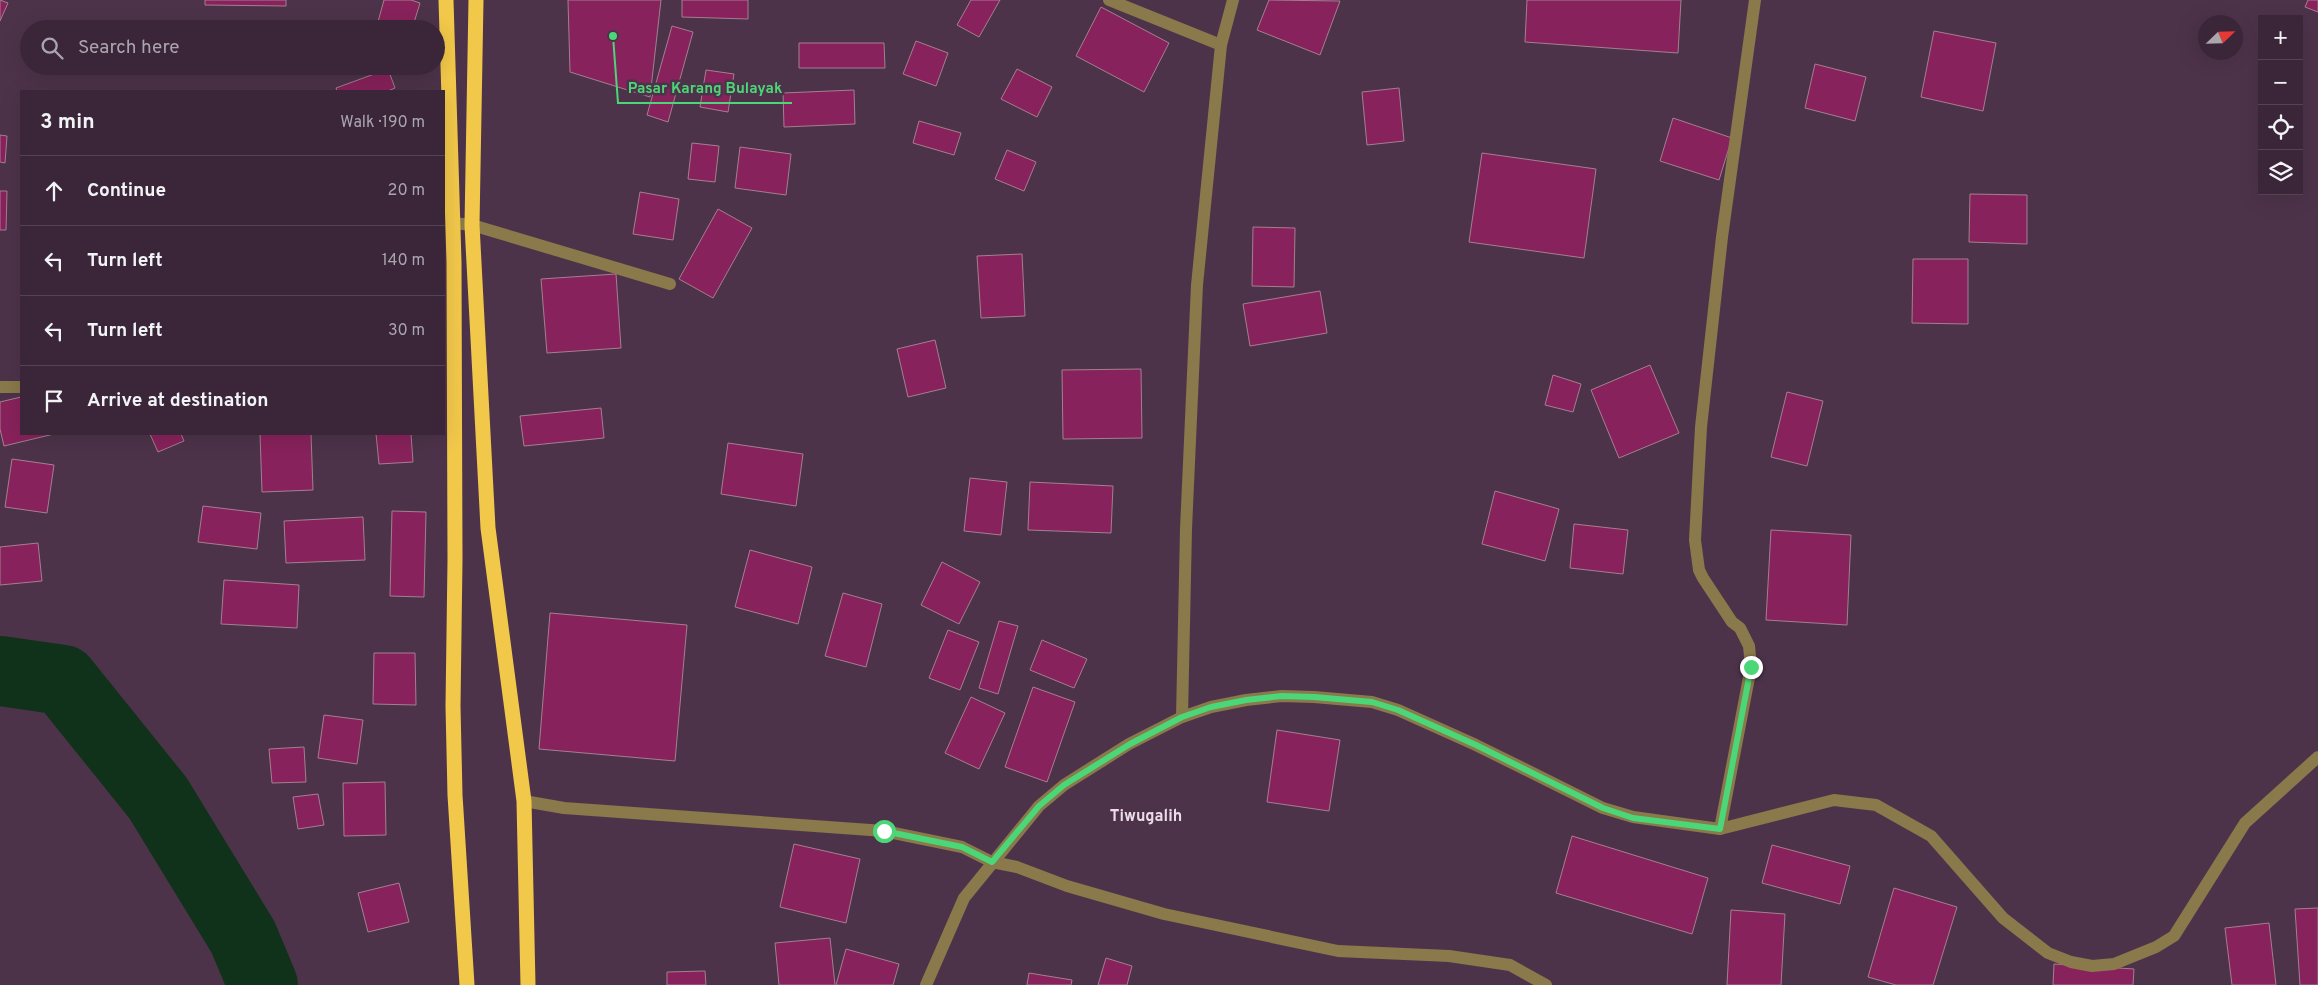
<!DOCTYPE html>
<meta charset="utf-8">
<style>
:root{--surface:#3a2638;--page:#412e40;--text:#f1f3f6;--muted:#aba5ae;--line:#544353}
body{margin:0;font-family:Overpass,sans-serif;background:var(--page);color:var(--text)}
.controls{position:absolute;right:15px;top:15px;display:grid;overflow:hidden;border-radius:0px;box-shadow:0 5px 20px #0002}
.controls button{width:45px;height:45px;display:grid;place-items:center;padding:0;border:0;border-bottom:1px solid var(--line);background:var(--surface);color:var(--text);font:25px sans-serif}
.compass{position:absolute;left:2198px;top:15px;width:45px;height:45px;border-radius:50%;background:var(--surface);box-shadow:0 5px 20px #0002;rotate:67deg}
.stop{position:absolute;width:15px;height:15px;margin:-11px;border:4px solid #4bd677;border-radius:50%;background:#fff}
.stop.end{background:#4bd677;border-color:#fff;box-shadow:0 1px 5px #0008}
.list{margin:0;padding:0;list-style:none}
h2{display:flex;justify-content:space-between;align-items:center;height:65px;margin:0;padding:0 20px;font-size:21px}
h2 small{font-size:16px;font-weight:400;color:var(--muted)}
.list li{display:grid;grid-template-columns:32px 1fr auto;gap:15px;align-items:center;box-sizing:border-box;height:70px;padding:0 20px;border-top:1px solid var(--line)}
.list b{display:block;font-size:19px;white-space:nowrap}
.list em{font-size:16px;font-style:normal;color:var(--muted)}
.icon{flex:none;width:28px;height:28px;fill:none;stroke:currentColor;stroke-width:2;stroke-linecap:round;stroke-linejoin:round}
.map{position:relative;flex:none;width:2318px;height:985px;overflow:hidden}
.search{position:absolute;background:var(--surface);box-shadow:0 5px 20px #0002;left:20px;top:20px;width:425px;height:55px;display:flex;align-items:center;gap:12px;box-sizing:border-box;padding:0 18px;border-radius:28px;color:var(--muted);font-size:19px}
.panel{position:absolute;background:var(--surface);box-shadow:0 5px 20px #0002;left:20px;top:90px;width:425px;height:345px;border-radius:0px}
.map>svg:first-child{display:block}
</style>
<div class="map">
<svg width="2318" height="985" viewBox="0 0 2318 985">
<rect width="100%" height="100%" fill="#4d334a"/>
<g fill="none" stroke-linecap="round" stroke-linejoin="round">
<polyline stroke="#11321a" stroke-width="70" points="0,671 63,680 158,798 243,937 263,985"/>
</g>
<g fill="#88225c" stroke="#a47f8f">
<polygon points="0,0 8,3 0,21"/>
<polygon points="205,0 286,0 286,6 205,5"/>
<polygon points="384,0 411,0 420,3 412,29 376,29"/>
<polygon points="568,0 661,0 650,97 570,72"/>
<polygon points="682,0 748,0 748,19 682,17"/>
<polygon points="971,0 1000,0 979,37 957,25"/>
<polygon points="1269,0 1340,1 1320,55 1257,30"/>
<polygon points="1527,0 1681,0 1678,53 1525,42"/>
<polygon points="2308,0 2318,0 2318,12 2305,7"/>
<polygon points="1101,7 1169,43 1144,92 1076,56"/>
<polygon points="672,26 693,32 668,122 647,115"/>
<polygon points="1934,31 1996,43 1983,111 1921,97"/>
<polygon points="916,41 948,53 936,86 903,74"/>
<polygon points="799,43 884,43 885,68 799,68"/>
<polygon points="1815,64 1866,77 1855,121 1805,108"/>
<polygon points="388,69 395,88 388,91 337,91 336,88"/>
<polygon points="1017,69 1052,87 1037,117 1001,99"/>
<polygon points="706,70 734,74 728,112 700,107"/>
<polygon points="1399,88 1404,141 1367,145 1362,92"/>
<polygon points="854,90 855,124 784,127 783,93"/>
<polygon points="1673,118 1732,138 1719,180 1660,161"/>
<polygon points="919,121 961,133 954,155 913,143"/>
<polygon points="0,135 7,136 5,163 0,162"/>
<polygon points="692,143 719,146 715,182 688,179"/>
<polygon points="740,147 791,154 786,195 735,188"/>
<polygon points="1007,150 1036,162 1024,191 995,179"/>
<polygon points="1482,153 1596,169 1584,258 1469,242"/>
<polygon points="0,191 7,191 6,230 0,230"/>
<polygon points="640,192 679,199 673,240 633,234"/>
<polygon points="1970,194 2027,195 2027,244 1969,242"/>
<polygon points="718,209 752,228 713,298 679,279"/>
<polygon points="1253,227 1295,228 1294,287 1252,286"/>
<polygon points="1022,254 1025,316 981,318 977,256"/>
<polygon points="1913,259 1968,259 1968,324 1912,323"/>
<polygon points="616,274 621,348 547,353 541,279"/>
<polygon points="1320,291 1327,333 1250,346 1243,304"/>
<polygon points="935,340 946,388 908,397 897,349"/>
<polygon points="1650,365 1679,433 1619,458 1591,390"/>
<polygon points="1141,369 1142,438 1063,439 1062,370"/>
<polygon points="1553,375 1581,384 1573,412 1545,405"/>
<polygon points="1787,392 1823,401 1807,466 1771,457"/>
<polygon points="21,397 21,434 54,434 4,446 0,429 0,402"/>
<polygon points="601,408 604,438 524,446 520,416"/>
<polygon points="150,434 181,434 184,441 158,452"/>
<polygon points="260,434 311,434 313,490 262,492"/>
<polygon points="376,434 411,434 413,462 379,464"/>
<polygon points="728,443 803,454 796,506 721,494"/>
<polygon points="12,459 54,465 47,513 5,507"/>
<polygon points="970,478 1007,482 1001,535 964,531"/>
<polygon points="1030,482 1113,486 1111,533 1028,530"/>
<polygon points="1495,491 1559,509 1545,561 1482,544"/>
<polygon points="203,506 261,513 257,549 198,542"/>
<polygon points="392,511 426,512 424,597 390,596"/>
<polygon points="363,517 365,560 286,563 284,521"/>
<polygon points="1574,524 1628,530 1623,574 1570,568"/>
<polygon points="1771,530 1851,535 1847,625 1766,620"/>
<polygon points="38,543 42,581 0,585 0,547"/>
<polygon points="750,550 812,567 798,624 735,607"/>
<polygon points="942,562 980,582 959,624 921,605"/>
<polygon points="224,580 299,585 297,628 221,624"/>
<polygon points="843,593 882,604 866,667 825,656"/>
<polygon points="550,613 687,625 675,761 539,749"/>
<polygon points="999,621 1018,626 998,694 979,688"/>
<polygon points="948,630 979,642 960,690 929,678"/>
<polygon points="1042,640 1087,659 1074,688 1030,670"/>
<polygon points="374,653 415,653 416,705 373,704"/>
<polygon points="1033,687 1075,702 1047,782 1005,767"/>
<polygon points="971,697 1005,713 979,769 945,753"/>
<polygon points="324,715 363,720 357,764 318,758"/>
<polygon points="1277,730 1340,740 1329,811 1267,802"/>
<polygon points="304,747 306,782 272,783 269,749"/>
<polygon points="385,782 386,835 344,836 343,783"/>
<polygon points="318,794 324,825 298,829 293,797"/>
<polygon points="1572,836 1708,878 1692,934 1556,893"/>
<polygon points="794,844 860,859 846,923 780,907"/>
<polygon points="1772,845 1850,866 1840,904 1762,883"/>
<polygon points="399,883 409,922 368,932 358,893"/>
<polygon points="1894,888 1957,907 1933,985 1896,985 1868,977"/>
<polygon points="2318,908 2318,985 2300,985 2295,909"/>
<polygon points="1731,910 1785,914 1781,985 1727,985"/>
<polygon points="2269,923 2276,985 2232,985 2225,928"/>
<polygon points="830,938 835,985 779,985 775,943"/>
<polygon points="846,949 899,964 893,985 836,985"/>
<polygon points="1106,958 1132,966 1127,985 1098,985"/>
<polygon points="2054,964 2134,969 2133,985 2053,985"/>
<polygon points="705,971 706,985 667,985 667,972"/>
<polygon points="1029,973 1072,980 1071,985 1027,985"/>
</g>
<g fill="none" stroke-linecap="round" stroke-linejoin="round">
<g stroke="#89794b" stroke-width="12">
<polyline points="1109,0 1221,45"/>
<polyline points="1755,0 1722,237 1701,427 1695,540 1699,570 1703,578 1732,622 1740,628 1749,646 1751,667 1720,829 1834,800 1876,805 1931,836 2003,918 2048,953 2071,962 2092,966 2114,964 2156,947 2174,936 2245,823 2318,757"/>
<polyline points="453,223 472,225 670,284"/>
<polyline points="0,387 21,387"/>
<polyline points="1182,717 1186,529 1197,285 1221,45 1233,0"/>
<polyline points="524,801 564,808 884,831 962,847 992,862 1017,867 1067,886 1164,914 1338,951 1449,956 1510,965 1546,985"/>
<polyline points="926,985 964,898 1039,806 1064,785 1129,744 1182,717 1211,707 1246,700 1282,696 1314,697 1372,702 1398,710 1476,745 1603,808 1633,817 1720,829"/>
</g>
<g stroke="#f2c84a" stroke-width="15">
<polyline points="446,0 454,262 455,560 453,706 455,795 467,985"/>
<polyline points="476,0 472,225 488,528 524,801 528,985"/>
</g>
</g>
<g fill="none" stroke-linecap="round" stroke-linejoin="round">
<polyline stroke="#4bd677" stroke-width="6" points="884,831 962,847 992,862 1039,806 1064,785 1130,744 1182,717 1211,707 1246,700 1282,696 1314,697 1372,702 1398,710 1476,745 1603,808 1633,818 1720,829 1751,667"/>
</g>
<g text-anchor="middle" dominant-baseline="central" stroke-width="5" stroke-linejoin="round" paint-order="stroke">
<g font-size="16" font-weight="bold" fill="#ecdcea" stroke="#4d334a">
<text x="1146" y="817">Tiwugalih</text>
</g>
</g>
<path fill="none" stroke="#4bd677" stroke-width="2" d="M613 36L618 103H792"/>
<circle fill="#4bd677" stroke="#4d334a" stroke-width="2" cx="613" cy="36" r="5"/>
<g font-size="15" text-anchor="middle" font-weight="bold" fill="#4bd677" stroke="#4d334a" stroke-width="5" stroke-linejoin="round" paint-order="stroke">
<text x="705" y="93">Pasar Karang Bulayak</text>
</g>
</svg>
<div class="controls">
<button>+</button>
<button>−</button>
<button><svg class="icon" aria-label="locate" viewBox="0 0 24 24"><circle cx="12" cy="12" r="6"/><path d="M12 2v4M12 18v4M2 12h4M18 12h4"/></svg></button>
<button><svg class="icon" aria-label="layers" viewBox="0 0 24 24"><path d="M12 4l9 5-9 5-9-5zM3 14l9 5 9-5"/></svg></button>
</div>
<svg class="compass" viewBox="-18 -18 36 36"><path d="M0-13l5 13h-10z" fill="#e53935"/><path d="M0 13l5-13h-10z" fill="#aba5ae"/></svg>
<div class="stop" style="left:884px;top:831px"></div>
<div class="stop end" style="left:1751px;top:667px"></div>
<div class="search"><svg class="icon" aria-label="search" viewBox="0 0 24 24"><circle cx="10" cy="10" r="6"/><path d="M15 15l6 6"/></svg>Search here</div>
<section class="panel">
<h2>3 min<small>Walk · 190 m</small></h2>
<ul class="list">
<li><svg class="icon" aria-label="ahead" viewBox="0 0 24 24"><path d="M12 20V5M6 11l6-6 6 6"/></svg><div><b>Continue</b></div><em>20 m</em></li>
<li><svg class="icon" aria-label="left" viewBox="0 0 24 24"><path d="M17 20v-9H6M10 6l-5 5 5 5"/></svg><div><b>Turn left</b></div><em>140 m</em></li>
<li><svg class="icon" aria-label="left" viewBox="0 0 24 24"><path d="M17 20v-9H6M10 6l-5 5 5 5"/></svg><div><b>Turn left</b></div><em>30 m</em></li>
<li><svg class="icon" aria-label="arrive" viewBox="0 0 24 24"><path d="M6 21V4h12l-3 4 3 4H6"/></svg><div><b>Arrive at destination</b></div></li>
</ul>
</section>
</div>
